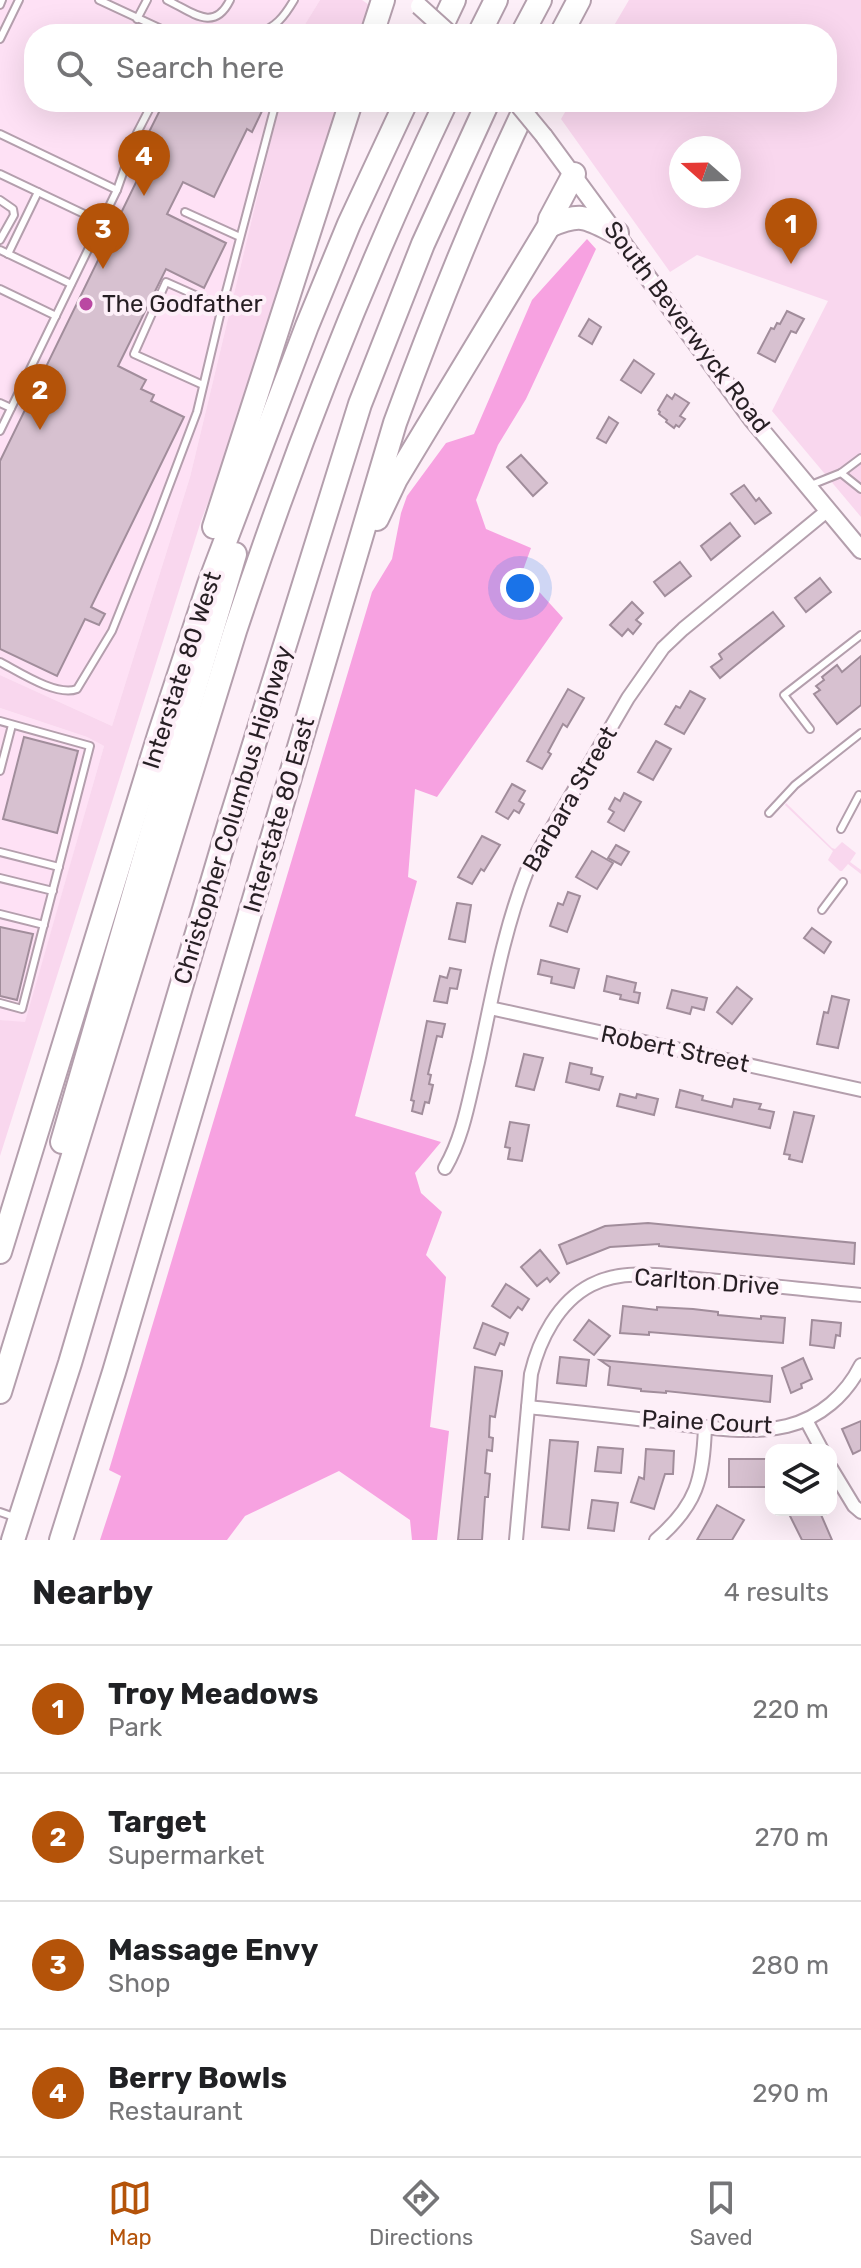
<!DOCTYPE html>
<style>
:root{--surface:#fff;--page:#f2f2f2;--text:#202124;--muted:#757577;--line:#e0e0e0;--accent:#b45309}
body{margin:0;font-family:Rubik,sans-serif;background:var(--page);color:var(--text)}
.controls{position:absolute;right:24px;bottom:24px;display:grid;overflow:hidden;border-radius:16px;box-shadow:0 8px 32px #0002}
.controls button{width:72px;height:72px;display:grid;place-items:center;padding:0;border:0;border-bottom:2px solid var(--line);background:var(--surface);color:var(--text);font:40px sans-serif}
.compass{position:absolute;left:669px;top:136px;width:72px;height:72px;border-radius:50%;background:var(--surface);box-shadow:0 8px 32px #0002;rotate:290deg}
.you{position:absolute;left:520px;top:588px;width:28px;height:28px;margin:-20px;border:6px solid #fff;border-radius:50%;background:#1a73e8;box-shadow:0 0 0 12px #1a73e833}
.badge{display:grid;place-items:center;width:52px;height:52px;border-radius:50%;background:var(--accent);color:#fff;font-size:26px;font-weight:700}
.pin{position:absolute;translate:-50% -66px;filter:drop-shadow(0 2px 4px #0008)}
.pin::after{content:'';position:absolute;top:42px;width:28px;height:24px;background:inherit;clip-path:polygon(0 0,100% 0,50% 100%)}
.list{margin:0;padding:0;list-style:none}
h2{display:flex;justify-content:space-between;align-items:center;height:104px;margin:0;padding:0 32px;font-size:34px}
h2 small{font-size:26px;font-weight:400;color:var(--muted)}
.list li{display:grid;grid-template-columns:52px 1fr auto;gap:24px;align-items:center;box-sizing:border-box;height:128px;padding:0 32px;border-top:2px solid var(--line)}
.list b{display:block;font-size:30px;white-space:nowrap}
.list p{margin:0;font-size:26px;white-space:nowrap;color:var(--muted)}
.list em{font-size:26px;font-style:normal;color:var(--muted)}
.icon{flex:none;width:44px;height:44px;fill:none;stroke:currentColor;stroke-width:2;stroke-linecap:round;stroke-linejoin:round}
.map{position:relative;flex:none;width:861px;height:1540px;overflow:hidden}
.search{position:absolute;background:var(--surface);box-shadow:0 8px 32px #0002;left:24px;right:24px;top:24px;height:88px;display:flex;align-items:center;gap:20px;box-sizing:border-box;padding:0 28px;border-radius:32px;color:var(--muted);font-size:30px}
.sheet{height:616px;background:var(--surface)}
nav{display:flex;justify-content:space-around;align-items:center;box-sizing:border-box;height:112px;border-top:2px solid var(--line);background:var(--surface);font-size:22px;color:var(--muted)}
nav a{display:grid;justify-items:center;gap:4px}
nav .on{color:var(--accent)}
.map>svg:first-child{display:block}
</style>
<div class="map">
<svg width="861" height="1540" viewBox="0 0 861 1540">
<rect width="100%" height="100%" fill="#fdeff8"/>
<g fill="#fee1f5">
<polygon points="0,0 320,0 299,34 34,34 34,102 280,102 190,477 112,726 0,675"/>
<polygon points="0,708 87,737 104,746 25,1023 0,1020"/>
</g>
<g fill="#f9d7ee" fill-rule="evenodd">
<polygon points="320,0 362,0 372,7 363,34 299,34"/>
<path d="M 629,0 L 861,0 L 861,517 L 772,411 L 828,301 L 697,255 L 670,272 L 561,119 L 571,102 L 827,102 L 827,34 L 609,34 ZM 681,148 L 729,148 L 729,196 L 681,196 Z"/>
<polygon points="280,102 342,102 259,369 201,521 0,1156 0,1020 25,1022 104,746 87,737 0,708 0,675 112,726 190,477"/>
<polygon points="786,803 832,848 835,849 842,842 856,853 850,862 861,870 861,874 848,864 842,871 840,871 828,860 833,851 785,805"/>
</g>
<polygon fill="#f7a2e1" points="587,239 596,249 526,399 498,445 476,500 486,529 531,548 522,573 563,618 437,797 415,789 408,877 417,881 355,1116 441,1142 415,1173 421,1193 442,1212 426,1255 446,1277 430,1427 449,1431 437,1540 412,1540 410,1520 339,1471 245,1516 227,1540 100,1540 121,1476 109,1470 372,592 392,559 401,513 407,496 446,443 474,434 532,300"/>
<g fill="#d7c1d0" stroke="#a18d9b" stroke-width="2">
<polygon points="164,102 257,102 263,109 252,132 247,129 214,197 183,182 167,214 226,243 204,288 166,269 118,366 146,380 141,389 154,395 151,401 184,417 91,607 105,614 99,625 85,619 57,676 0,649 0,461 144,166 139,152"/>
<polygon points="787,311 804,319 796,333 791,331 775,362 758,353 771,328 774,329 777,323 780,324"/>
<polygon points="589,319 601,327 592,344 579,336"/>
<polygon points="634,360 654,374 641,393 621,380"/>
<polygon points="675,394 689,403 680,416 685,419 679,427 676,425 674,428 666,422 667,420 659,414 660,412 658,410 667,395 672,399"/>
<polygon points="609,417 618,423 606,443 597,438"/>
<polygon points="521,455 547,483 533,496 507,467"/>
<polygon points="744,485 756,501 759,498 771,513 755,524 731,494"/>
<polygon points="730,523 740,536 711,560 701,546"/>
<polygon points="680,562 691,576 665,596 654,582"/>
<polygon points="820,578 831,592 806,612 795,598"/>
<polygon points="632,602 643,613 636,620 641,624 633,634 628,629 622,636 610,625"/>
<polygon points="773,612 784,626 720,678 711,667 722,659 719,654"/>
<polygon points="861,656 861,705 837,724 814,694 820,690 816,686 824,680 822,677 837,665 842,672"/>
<polygon points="568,689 584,698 567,727 563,724 548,752 551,754 542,769 527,761"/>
<polygon points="690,691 705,699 684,734 665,724 676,706 680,708"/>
<polygon points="24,737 78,751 57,833 3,819"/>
<polygon points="656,741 671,749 653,780 638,772"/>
<polygon points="512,784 525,791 519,801 524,804 519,813 514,810 508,819 496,812"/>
<polygon points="624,793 641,802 624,831 608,822 614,812 609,809 615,798 620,801"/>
<polygon points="482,836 500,845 484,871 481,869 472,884 458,877"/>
<polygon points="616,845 629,852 621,865 608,858"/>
<polygon points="592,851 613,863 597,889 576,877"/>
<polygon points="568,892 580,896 567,932 550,926 558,903 563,905"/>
<polygon points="457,903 471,905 465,942 449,939"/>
<polygon points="0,927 33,934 17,1000 0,996"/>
<polygon points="812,928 831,942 824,953 804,938"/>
<polygon points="541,960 579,969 574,988 551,983 552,977 538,974"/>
<polygon points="450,968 461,970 457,989 450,988 447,1003 434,1001 440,976 447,978"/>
<polygon points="607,976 636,983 634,992 640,993 638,1003 620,999 621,995 604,991"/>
<polygon points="737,987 752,999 732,1024 717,1012"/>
<polygon points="672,990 707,998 704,1010 692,1007 690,1014 667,1008"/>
<polygon points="832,996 849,1000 838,1048 817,1044 824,1012 828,1013"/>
<polygon points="427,1021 445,1024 442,1037 437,1036 428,1074 431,1075 429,1084 433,1085 429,1103 425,1102 422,1114 412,1111 414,1101 411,1100"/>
<polygon points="524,1054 543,1058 534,1090 516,1086"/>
<polygon points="570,1063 592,1068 591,1074 603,1077 599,1090 566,1082"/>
<polygon points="680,1090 703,1096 702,1100 732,1107 734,1099 761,1104 759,1109 774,1112 770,1128 676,1107"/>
<polygon points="620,1094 636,1098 637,1094 658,1099 654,1115 617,1106"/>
<polygon points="794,1112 814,1116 802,1162 789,1159 790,1155 784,1154"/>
<polygon points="510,1122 529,1125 522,1161 508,1159 510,1148 505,1147"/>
<polygon points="648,1223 855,1243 854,1264 659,1246 659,1244 610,1247 567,1264 559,1245 605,1226"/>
<polygon points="540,1250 559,1273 550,1282 547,1278 537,1286 521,1267"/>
<polygon points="506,1284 529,1299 522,1310 518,1307 510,1318 492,1306"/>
<polygon points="623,1306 657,1310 657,1307 693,1309 718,1312 718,1315 761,1319 761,1316 785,1318 783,1343 649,1332 649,1335 620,1333"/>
<polygon points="589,1320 610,1336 594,1355 574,1340"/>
<polygon points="812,1320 841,1323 840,1336 836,1335 834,1348 810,1345"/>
<polygon points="483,1323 508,1333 504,1345 500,1343 495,1355 474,1348"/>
<polygon points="560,1357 589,1360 586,1386 557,1383"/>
<polygon points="803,1358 812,1379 801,1384 802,1388 791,1393 782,1368"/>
<polygon points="600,1360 772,1376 770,1402 666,1391 666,1393 641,1391 641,1389 608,1385 610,1367"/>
<polygon points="475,1367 502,1371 502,1375 495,1417 490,1416 489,1437 493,1438 492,1451 487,1450 485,1473 490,1474 488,1497 485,1497 482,1540 458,1540"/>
<polygon points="861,1421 861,1450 853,1454 842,1429"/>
<polygon points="550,1440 578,1442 569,1530 542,1527"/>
<polygon points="598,1447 623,1449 621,1473 595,1471"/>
<polygon points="646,1449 674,1451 673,1474 665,1474 654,1509 631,1502 639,1477 644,1479"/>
<rect x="729" y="1459" width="42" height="28"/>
<polygon points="592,1500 618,1503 614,1531 588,1528"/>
<polygon points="717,1505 744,1520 732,1540 697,1540"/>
<polygon points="787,1510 819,1510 832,1540 802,1540"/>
</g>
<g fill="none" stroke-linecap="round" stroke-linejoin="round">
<defs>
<g id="lane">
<polyline points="99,0 172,34"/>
<path d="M 167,0 C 192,12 214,33 230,0"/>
<polyline points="0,5 2,0"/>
<polyline points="137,19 147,0"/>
<path d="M 257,34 C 276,27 284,17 294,0"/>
<polyline points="0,39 19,0"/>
<polyline points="0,134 117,190"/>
<polyline points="0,174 101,222"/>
<polyline points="0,200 13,209 14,215 0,240"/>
<polyline points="185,212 240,237"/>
<polyline points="0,250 71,284"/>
<polyline points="8,254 38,192"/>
<polyline points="0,289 56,316"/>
<polyline points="203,385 134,354 166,282 222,307"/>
<polyline points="0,403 11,408"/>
<polyline points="0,431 117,190 137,133 153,102"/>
<polyline points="841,473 861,489"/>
<polyline points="811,485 841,473 861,458"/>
<path d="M 0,662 C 19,672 57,697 77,689 L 112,631 L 154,526 L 197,412 L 222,307 L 276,102"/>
<polyline points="0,721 90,746 22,1009 0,1003"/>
<polyline points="810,729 784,695 861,635"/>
<polyline points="0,771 12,725"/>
<polyline points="769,813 795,785 861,733"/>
<polyline points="841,829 859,795"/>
<polyline points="0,852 59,867"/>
<polyline points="0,878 53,891"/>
<polyline points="822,910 843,882"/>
<polyline points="0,914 44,925"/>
<polyline points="0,1512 17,1518"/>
</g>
<g id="street">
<polyline points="490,1008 861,1090"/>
<path d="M 445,1168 C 464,1135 469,1098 478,1062 C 492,998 503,932 527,871 L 628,698 L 663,648 L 683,629 L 828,510"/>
<path d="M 528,1407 C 575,1412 623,1417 670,1423 C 707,1427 750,1435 787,1426 C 820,1418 846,1395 861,1365"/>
<polyline points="806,1420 822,1450"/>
<polyline points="831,1468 854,1506 861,1512"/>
<path d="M 516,1540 L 531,1374 C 539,1340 558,1302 591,1285 C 625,1267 671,1277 707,1280 C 759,1284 810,1290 861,1295"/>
<path d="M 656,1540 C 697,1505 703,1479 705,1427"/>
</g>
<polyline id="secondary" points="544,136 752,419 861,550"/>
<g id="highway">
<polyline points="372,34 383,0"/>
<polyline points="438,34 454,0"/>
<polyline points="479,34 496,0"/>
<polyline points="522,34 540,0"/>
<polyline points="561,34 579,0"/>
<path d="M 549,226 C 582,212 586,217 617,233"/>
<polyline points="377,519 396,479 549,226 550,219 574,174"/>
<polyline points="214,527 351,102"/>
<polyline points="62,1142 152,831 235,554"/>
<polyline points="0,1252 159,735 209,584 307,326 349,224 406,102"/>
<path d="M 0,1392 L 235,631 C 295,450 364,274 446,102"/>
<polyline points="13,1540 70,1363 228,828 360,404 423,244 488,102"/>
<path d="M 61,1540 L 114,1372 L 395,423 C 435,314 478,206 528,102"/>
</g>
</defs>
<use href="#lane" stroke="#b49fad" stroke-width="10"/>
<use href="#street" stroke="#b49fad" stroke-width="16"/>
<use href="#secondary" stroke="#b49fad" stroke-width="20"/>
<use href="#highway" stroke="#b49fad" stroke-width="26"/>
<use href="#lane" stroke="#fff" stroke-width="6"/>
<use href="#street" stroke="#fff" stroke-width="12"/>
<use href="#secondary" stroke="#fff" stroke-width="16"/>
<use href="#highway" stroke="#fff" stroke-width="22"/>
<defs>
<g id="secondary-bridge">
<polyline points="419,6 450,34"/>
<polyline points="516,102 544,136"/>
</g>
</defs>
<use href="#secondary-bridge" stroke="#b49fad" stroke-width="20" stroke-linecap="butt"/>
<use href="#secondary-bridge" stroke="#fff" stroke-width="16"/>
</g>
<circle fill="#ba48a2" stroke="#fdeff8" stroke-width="3" cx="86" cy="304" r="8"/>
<g text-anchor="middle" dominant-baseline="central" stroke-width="8" stroke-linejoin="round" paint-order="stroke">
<g font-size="24" fill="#271f24" stroke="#fdeff8" text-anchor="start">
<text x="102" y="304">The Godfather</text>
</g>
<g font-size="24" fill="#271f24" stroke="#fdeff8">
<text transform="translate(687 327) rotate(53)">South Beverwyck Road</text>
<text transform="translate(182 670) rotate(-72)">Interstate 80 West</text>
<text transform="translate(570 799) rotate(-60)">Barbara Street</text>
<text transform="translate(233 815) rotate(-73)">Christopher Columbus Highway</text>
<text transform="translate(279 815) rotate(-74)">Interstate 80 East</text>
<text transform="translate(675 1049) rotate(12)">Robert Street</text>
<text transform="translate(707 1282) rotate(4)">Carlton Drive</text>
<text transform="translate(707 1422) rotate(3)">Paine Court</text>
</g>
</g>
</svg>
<div class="controls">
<button><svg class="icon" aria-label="layers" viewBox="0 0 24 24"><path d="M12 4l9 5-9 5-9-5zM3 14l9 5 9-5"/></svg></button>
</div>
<svg class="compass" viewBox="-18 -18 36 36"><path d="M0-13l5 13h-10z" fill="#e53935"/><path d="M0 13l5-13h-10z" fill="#757577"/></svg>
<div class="you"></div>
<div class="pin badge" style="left:791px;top:264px">1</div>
<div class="pin badge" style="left:40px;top:430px">2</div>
<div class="pin badge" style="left:103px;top:269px">3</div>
<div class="pin badge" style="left:144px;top:196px">4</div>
<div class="search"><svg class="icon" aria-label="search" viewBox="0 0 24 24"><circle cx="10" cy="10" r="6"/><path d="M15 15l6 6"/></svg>Search here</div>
</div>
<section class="sheet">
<h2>Nearby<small>4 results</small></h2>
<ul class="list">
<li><span class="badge">1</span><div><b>Troy Meadows</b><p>Park</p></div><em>220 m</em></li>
<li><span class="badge">2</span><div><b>Target</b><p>Supermarket</p></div><em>270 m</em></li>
<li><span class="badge">3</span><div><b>Massage Envy</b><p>Shop</p></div><em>280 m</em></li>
<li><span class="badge">4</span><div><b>Berry Bowls</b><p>Restaurant</p></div><em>290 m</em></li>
</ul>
</section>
<nav>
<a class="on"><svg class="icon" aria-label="map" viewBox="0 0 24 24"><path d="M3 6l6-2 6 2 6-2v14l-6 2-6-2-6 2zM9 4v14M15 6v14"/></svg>Map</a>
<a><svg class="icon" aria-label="directions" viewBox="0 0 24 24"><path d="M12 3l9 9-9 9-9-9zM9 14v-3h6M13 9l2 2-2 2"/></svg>Directions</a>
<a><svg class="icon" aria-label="saved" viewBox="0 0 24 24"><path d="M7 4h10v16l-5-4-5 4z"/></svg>Saved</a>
</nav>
